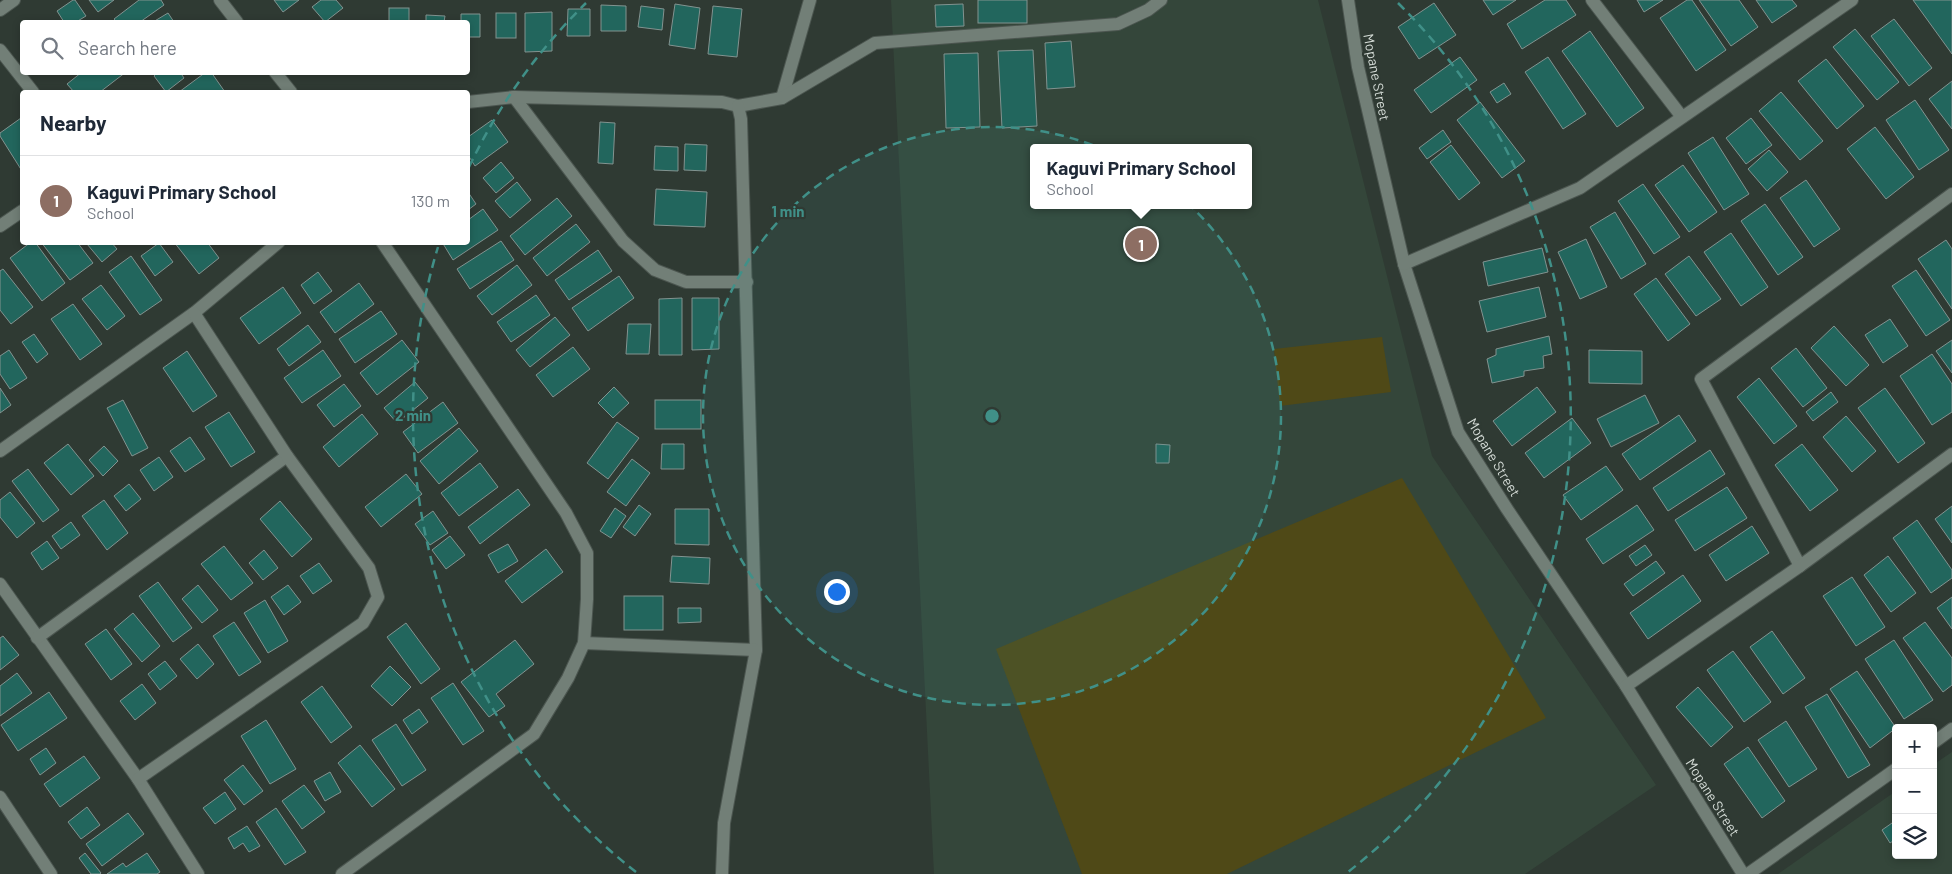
<!DOCTYPE html>
<meta charset="utf-8">
<style>
:root{--surface:#fff;--page:#f2f2f3;--text:#1f2937;--muted:#747a83;--line:#e0e1e3;--accent:#0f766e}
body{margin:0;font-family:Barlow,sans-serif;background:var(--page);color:var(--text)}
.controls{position:absolute;right:15px;bottom:15px;display:grid;overflow:hidden;border-radius:5px;box-shadow:0 2px 8px #0003}
.controls button{width:45px;height:45px;display:grid;place-items:center;padding:0;border:0;border-bottom:1px solid var(--line);background:var(--surface);color:var(--text);font:25px sans-serif}
.you{position:absolute;left:836px;top:591px;width:18px;height:18px;margin:-12px;border:4px solid #fff;border-radius:50%;background:#1a73e8;box-shadow:0 0 0 8px #1a73e833}
.badge{display:grid;place-items:center;width:32px;height:32px;border-radius:50%;background:var(--accent);color:#fff;font-size:16px;font-weight:700}
.pin{position:absolute;translate:-50% -50%;border:2px solid #fff;box-shadow:0 1px 5px #0006}
.popup{position:absolute;left:1030px;top:144px;width:222px;height:65px;box-sizing:border-box;display:grid;place-content:center;border-radius:5px;background:var(--surface);filter:drop-shadow(0 1px 4px #0005);font-size:16px;white-space:nowrap;color:var(--muted)}
.popup b{font-size:19px;color:var(--text)}
.popup::after{content:'';position:absolute;left:50%;top:100%;margin-left:-10px;border:10px solid transparent;border-top-color:var(--surface)}
.list{margin:0;padding:0;list-style:none}
h2{display:flex;justify-content:space-between;align-items:center;height:65px;margin:0;padding:0 20px;font-size:21px}
h2 small{font-size:16px;font-weight:400;color:var(--muted)}
.list li{display:grid;grid-template-columns:32px 1fr auto;gap:15px;align-items:center;box-sizing:border-box;height:90px;padding:0 20px;border-top:1px solid var(--line)}
.list b{display:block;font-size:19px;white-space:nowrap}
.list p{margin:0;font-size:16px;white-space:nowrap;color:var(--muted)}
.list em{font-size:16px;font-style:normal;color:var(--muted)}
.icon{flex:none;width:28px;height:28px;fill:none;stroke:currentColor;stroke-width:2;stroke-linecap:round;stroke-linejoin:round}
.map{position:relative;flex:none;width:1952px;height:874px;overflow:hidden}
.search{position:absolute;background:var(--surface);box-shadow:0 2px 8px #0003;left:20px;top:20px;width:450px;height:55px;display:flex;align-items:center;gap:12px;box-sizing:border-box;padding:0 18px;border-radius:5px;color:var(--muted);font-size:19px}
.panel{position:absolute;background:var(--surface);box-shadow:0 2px 8px #0003;left:20px;top:90px;width:450px;height:155px;border-radius:5px}
.map>svg:first-child{display:block}
</style>
<div class="map">
<svg width="1952" height="874" viewBox="0 0 1952 874">
<rect width="100%" height="100%" fill="#2f3a33"/>
<g fill="#34463a" fill-rule="evenodd">
<path d="M 891,0 L 1318,0 L 1432,456 L 1656,785 L 1525,874 L 934,874 ZM 1034,148 L 1248,148 L 1248,205 L 1034,205 Z"/>
<polygon points="1952,752 1952,874 1778,874 1896,791 1896,855 1933,855 1933,765"/>
</g>
<g fill="#4f4917">
<polygon points="1382,337 1391,392 1280,406 1274,349"/>
<polygon points="1402,478 1546,718 1227,874 1082,874 996,649"/>
</g>
<g fill="#22665d" stroke="#829390">
<polygon points="73,0 75,0 86,16 76,22 64,22 57,11"/>
<polygon points="89,0 114,0 98,12"/>
<polygon points="139,0 161,0 164,5 140,22 117,22 114,19"/>
<polygon points="274,0 299,0 283,12"/>
<polygon points="321,0 336,0 343,8 325,22 312,7"/>
<rect x="978" y="0" width="49" height="23"/>
<polygon points="1483,0 1516,0 1493,15"/>
<polygon points="1545,0 1566,0 1576,15 1522,49 1507,24"/>
<polygon points="1637,0 1663,0 1644,12"/>
<polygon points="1687,0 1692,0 1726,50 1696,71 1660,18"/>
<polygon points="1699,0 1739,0 1758,27 1731,46"/>
<polygon points="1756,0 1792,0 1797,6 1772,23"/>
<polygon points="1913,0 1952,0 1952,54"/>
<polygon points="1434,3 1456,35 1419,59 1398,27"/>
<polygon points="675,4 700,8 695,49 669,45"/>
<polygon points="963,4 964,26 936,27 935,5"/>
<polygon points="601,5 626,6 626,31 601,31"/>
<polygon points="641,6 664,9 662,30 638,27"/>
<polygon points="713,6 742,9 737,57 708,54"/>
<rect x="389" y="8" width="20" height="14"/>
<polygon points="568,9 590,9 590,36 567,36"/>
<polygon points="552,12 552,51 525,52 525,13"/>
<polygon points="168,13 174,22 153,22"/>
<rect x="496" y="13" width="20" height="25"/>
<polygon points="461,14 480,14 480,37 468,37 468,22 461,22"/>
<polygon points="426,15 445,16 444,22 426,22"/>
<polygon points="1894,19 1932,68 1909,86 1871,36"/>
<polygon points="1855,29 1899,82 1877,100 1833,47"/>
<polygon points="1590,31 1644,108 1617,127 1562,51"/>
<polygon points="1071,41 1075,87 1047,89 1045,43"/>
<polygon points="1033,50 1037,126 1002,128 998,51"/>
<polygon points="978,53 980,127 946,128 944,54"/>
<polygon points="1460,57 1477,80 1431,113 1414,90"/>
<polygon points="1548,57 1586,114 1563,129 1525,72"/>
<polygon points="1826,59 1864,106 1837,129 1798,81"/>
<polygon points="82,72 126,72 100,92 74,92 67,84"/>
<polygon points="158,72 180,72 184,78 166,92 154,76"/>
<polygon points="206,72 211,72 225,92 179,92"/>
<polygon points="1952,81 1952,129 1929,99"/>
<polygon points="1504,83 1511,94 1497,103 1490,92"/>
<polygon points="1781,92 1823,141 1800,160 1759,111"/>
<polygon points="1915,100 1949,150 1919,170 1886,120"/>
<polygon points="1480,102 1525,161 1502,178 1457,120"/>
<polygon points="21,118 22,120 22,171 0,136 0,133"/>
<polygon points="1751,118 1772,145 1746,164 1726,138"/>
<polygon points="492,120 508,142 475,166 468,155 468,137"/>
<polygon points="600,122 615,123 613,164 598,163"/>
<polygon points="1875,127 1914,177 1886,199 1847,149"/>
<polygon points="1443,130 1451,142 1427,159 1419,148"/>
<polygon points="1713,137 1749,194 1724,210 1688,153"/>
<polygon points="685,144 707,145 706,171 684,170"/>
<polygon points="1451,145 1480,183 1459,200 1430,162"/>
<polygon points="655,146 678,147 678,171 654,170"/>
<polygon points="1769,150 1788,172 1767,191 1748,169"/>
<polygon points="501,162 514,178 496,193 483,178"/>
<polygon points="1683,165 1717,212 1689,232 1655,185"/>
<polygon points="1806,180 1840,229 1814,247 1780,198"/>
<polygon points="517,182 531,200 510,218 495,201"/>
<polygon points="1643,184 1680,237 1654,254 1618,201"/>
<polygon points="656,189 707,192 705,227 654,225"/>
<polygon points="468,192 476,204 468,210"/>
<polygon points="557,198 572,216 525,255 510,236"/>
<polygon points="1765,204 1803,257 1778,275 1741,221"/>
<polygon points="483,209 498,230 453,260 442,242 468,242 468,220"/>
<polygon points="1615,212 1646,264 1621,279 1590,227"/>
<polygon points="576,224 590,242 547,276 533,258"/>
<polygon points="1731,233 1768,287 1741,306 1704,252"/>
<polygon points="1586,239 1607,287 1580,299 1558,252"/>
<polygon points="1946,240 1952,249 1952,309 1918,259"/>
<polygon points="501,241 514,260 470,289 457,269"/>
<polygon points="31,242 35,242 65,283 42,301 10,258"/>
<polygon points="41,242 77,242 93,263 70,280"/>
<polygon points="89,242 111,242 117,249 102,262 87,244"/>
<polygon points="174,242 207,242 219,258 199,274"/>
<polygon points="159,243 173,262 155,276 141,256"/>
<polygon points="1542,248 1548,272 1488,286 1483,262"/>
<polygon points="598,250 612,271 569,300 555,280"/>
<polygon points="131,256 162,300 140,315 109,272"/>
<polygon points="1689,256 1721,299 1696,316 1665,274"/>
<polygon points="517,265 532,285 492,315 477,296"/>
<polygon points="3,269 33,307 11,324 0,310 0,271"/>
<polygon points="1916,270 1950,320 1926,336 1892,286"/>
<polygon points="318,272 332,291 314,304 301,285"/>
<polygon points="619,276 634,298 588,331 572,308"/>
<polygon points="1656,278 1690,324 1668,341 1634,294"/>
<polygon points="359,283 374,304 335,333 320,312"/>
<polygon points="101,285 125,316 107,330 82,299"/>
<polygon points="283,287 301,313 259,344 240,318"/>
<polygon points="1539,287 1546,317 1487,332 1479,301"/>
<polygon points="536,295 550,315 511,342 497,322"/>
<polygon points="682,298 682,355 659,355 659,299"/>
<polygon points="692,298 719,298 719,349 692,350"/>
<polygon points="73,304 102,344 80,360 51,319"/>
<polygon points="381,311 397,334 355,363 339,339"/>
<polygon points="555,317 570,335 530,367 516,350"/>
<polygon points="1890,319 1908,346 1883,363 1865,335"/>
<polygon points="628,324 651,324 649,354 626,354"/>
<polygon points="308,325 321,342 289,366 277,349"/>
<polygon points="1834,326 1869,365 1846,386 1811,348"/>
<polygon points="34,334 48,354 37,363 22,342"/>
<polygon points="1549,336 1552,354 1543,356 1544,368 1524,371 1524,376 1492,383 1487,359 1496,355 1496,349"/>
<polygon points="402,340 419,362 377,395 360,373"/>
<polygon points="1952,340 1952,373 1936,351"/>
<polygon points="573,347 590,369 553,397 536,375"/>
<polygon points="1796,348 1827,388 1803,407 1771,368"/>
<polygon points="9,350 27,378 10,389 0,374 0,356"/>
<polygon points="323,350 341,376 302,403 284,378"/>
<polygon points="1589,350 1642,351 1642,384 1589,383"/>
<polygon points="187,351 217,396 193,412 163,368"/>
<polygon points="1932,354 1952,384 1952,412 1932,425 1900,376"/>
<polygon points="1759,378 1797,426 1774,444 1737,397"/>
<polygon points="415,382 428,398 397,423 384,408"/>
<polygon points="344,384 361,406 334,427 317,405"/>
<polygon points="614,387 629,403 613,418 598,403"/>
<polygon points="1537,387 1556,412 1512,446 1493,421"/>
<polygon points="0,388 11,405 0,413"/>
<polygon points="1885,388 1925,443 1898,463 1858,408"/>
<polygon points="1831,392 1838,402 1813,421 1806,412"/>
<polygon points="1645,395 1659,423 1611,447 1597,419"/>
<polygon points="123,400 148,448 132,456 107,408"/>
<rect x="655" y="400" width="46" height="29"/>
<polygon points="443,402 458,423 418,453 403,432"/>
<polygon points="229,412 255,452 231,467 205,427"/>
<polygon points="362,414 378,434 339,467 323,447"/>
<polygon points="1679,415 1696,441 1640,480 1622,454"/>
<polygon points="1846,416 1876,451 1852,472 1823,437"/>
<polygon points="1572,418 1591,443 1544,478 1525,453"/>
<polygon points="617,422 639,438 608,479 587,463"/>
<polygon points="459,428 478,451 439,484 420,461"/>
<polygon points="190,437 205,459 185,472 170,451"/>
<polygon points="68,444 94,476 71,495 44,463"/>
<polygon points="662,444 684,444 684,469 661,469"/>
<polygon points="1156,444 1170,445 1169,463 1156,463"/>
<polygon points="1802,444 1838,490 1810,511 1775,465"/>
<polygon points="104,446 118,461 103,476 89,460"/>
<polygon points="1710,450 1725,474 1668,511 1653,488"/>
<polygon points="159,457 173,477 154,491 140,470"/>
<polygon points="632,459 650,473 626,506 607,492"/>
<polygon points="480,463 498,487 459,516 441,493"/>
<polygon points="1606,466 1623,490 1581,520 1563,495"/>
<polygon points="28,469 59,510 43,522 12,481"/>
<polygon points="406,474 422,494 381,527 365,507"/>
<polygon points="129,484 141,499 126,511 114,496"/>
<polygon points="1727,487 1747,518 1695,551 1675,520"/>
<polygon points="518,489 530,505 480,544 468,527"/>
<polygon points="10,492 35,523 17,538 0,517 0,500"/>
<polygon points="104,500 128,533 107,550 82,516"/>
<polygon points="280,501 312,539 292,557 260,519"/>
<polygon points="639,505 651,514 635,536 623,527"/>
<polygon points="1637,505 1654,530 1603,564 1586,539"/>
<polygon points="1952,506 1952,543 1935,519"/>
<polygon points="615,508 626,516 611,538 600,531"/>
<polygon points="675,509 709,509 709,545 675,544"/>
<polygon points="433,511 448,533 430,545 415,524"/>
<polygon points="1917,520 1952,570 1952,578 1931,593 1893,538"/>
<polygon points="71,522 80,535 61,549 52,536"/>
<polygon points="1752,526 1769,553 1726,581 1709,555"/>
<polygon points="450,536 465,555 446,569 432,550"/>
<polygon points="47,541 59,558 42,570 31,553"/>
<polygon points="508,544 518,561 498,573 488,555"/>
<polygon points="1645,545 1652,555 1636,566 1629,556"/>
<polygon points="224,546 253,583 231,600 201,564"/>
<polygon points="546,549 563,572 522,603 505,581"/>
<polygon points="264,550 278,568 263,580 249,563"/>
<polygon points="672,556 710,558 709,584 670,582"/>
<polygon points="1888,556 1916,593 1891,612 1864,575"/>
<polygon points="1656,561 1665,573 1633,596 1624,584"/>
<polygon points="319,563 332,581 313,594 300,576"/>
<polygon points="1683,575 1701,601 1648,639 1630,613"/>
<polygon points="1852,577 1885,627 1856,646 1823,596"/>
<polygon points="158,582 192,628 173,642 139,596"/>
<polygon points="198,585 218,610 202,623 182,599"/>
<polygon points="288,585 301,602 284,615 271,597"/>
<rect x="624" y="596" width="39" height="34"/>
<polygon points="1952,597 1952,629 1937,608"/>
<polygon points="265,600 288,641 268,653 244,613"/>
<polygon points="678,608 701,608 701,622 678,623"/>
<polygon points="133,613 160,646 142,662 114,629"/>
<polygon points="234,622 261,662 239,676 213,636"/>
<polygon points="1925,622 1952,658 1952,685 1943,692 1903,638"/>
<polygon points="406,623 440,669 421,684 387,637"/>
<polygon points="106,629 132,664 111,680 85,644"/>
<polygon points="1772,631 1805,678 1783,694 1750,647"/>
<polygon points="3,636 19,655 0,670 0,638"/>
<polygon points="515,640 534,664 496,694 505,706 489,717 461,682"/>
<polygon points="1894,640 1933,700 1904,719 1865,659"/>
<polygon points="198,644 214,664 197,679 180,659"/>
<polygon points="1733,651 1771,702 1744,722 1707,670"/>
<polygon points="165,661 177,676 160,690 148,674"/>
<polygon points="390,666 411,687 392,706 371,686"/>
<polygon points="1857,671 1896,728 1870,748 1830,689"/>
<polygon points="17,673 32,693 0,716 0,686"/>
<polygon points="453,683 484,731 463,745 431,698"/>
<polygon points="142,684 156,703 135,720 120,701"/>
<polygon points="322,686 352,727 331,743 301,702"/>
<polygon points="1698,687 1733,727 1711,747 1676,707"/>
<polygon points="49,692 67,718 18,751 1,725"/>
<polygon points="1827,694 1870,765 1848,778 1805,707"/>
<polygon points="419,709 428,722 412,734 403,720"/>
<polygon points="266,720 296,769 270,784 241,736"/>
<polygon points="1786,721 1817,769 1789,787 1758,740"/>
<polygon points="396,724 426,770 402,786 372,740"/>
<polygon points="360,745 395,789 372,807 338,763"/>
<polygon points="1748,747 1785,801 1762,818 1724,764"/>
<polygon points="46,748 56,763 40,775 30,759"/>
<polygon points="84,756 100,778 60,807 44,784"/>
<polygon points="243,765 263,791 244,805 224,780"/>
<polygon points="330,772 341,792 325,801 314,781"/>
<polygon points="304,785 325,812 302,829 282,801"/>
<polygon points="225,792 236,809 215,824 203,808"/>
<polygon points="87,807 100,825 81,839 68,822"/>
<polygon points="276,808 306,852 285,865 256,822"/>
<polygon points="128,813 144,834 102,866 86,844"/>
<polygon points="1892,823 1896,829 1896,839 1890,843 1882,830"/>
<polygon points="247,826 260,846 249,852 243,843 234,849 228,838"/>
<polygon points="85,853 101,873 100,874 91,874 79,858"/>
<polygon points="147,853 160,872 157,874 107,874 123,863 126,867"/>
</g>
<g fill="none" stroke-linecap="round" stroke-linejoin="round">
<defs>
<g id="minor">
<polyline points="220,0 237,22"/>
<polyline points="1348,0 1358,67 1404,264 1458,432 1507,509 1626,686 1743,874"/>
<polyline points="1592,0 1682,117"/>
<polyline points="0,10 14,0"/>
<polyline points="0,50 33,92"/>
<polyline points="275,72 291,92"/>
<polyline points="514,97 623,241 655,270 686,282 747,282"/>
<polyline points="782,98 810,0"/>
<polyline points="468,102 514,97 722,102 738,106 782,98 875,43 1118,24 1148,10 1161,0"/>
<polyline points="738,106 741,119 756,650"/>
<polyline points="0,226 22,211"/>
<polyline points="1404,264 1580,188 1852,0"/>
<polyline points="0,451 194,313 279,242"/>
<polyline points="1800,566 1701,379 1952,194"/>
<polyline points="0,584 138,779 198,874"/>
<polyline points="37,638 287,456"/>
<polyline points="584,643 756,650 724,823 722,874"/>
<polyline points="1626,686 1800,566 1952,454"/>
<polyline points="1933,743 1952,729"/>
<polyline points="138,779 363,623 378,597 369,568 287,456 194,313"/>
<polyline points="0,797 51,874"/>
<polyline points="342,874 534,734 568,678 584,643 587,599 587,553 566,513 382,242"/>
<polyline points="1748,874 1896,769"/>
</g>
</defs>
<use href="#minor" stroke="#4c5650" stroke-width="14"/>
<use href="#minor" stroke="#727f77" stroke-width="12"/>
</g>
<circle cx="992" cy="416" r="289" fill="#409088" fill-opacity=".12"/>
<g fill="none" stroke="#409088" stroke-width="2.5" stroke-dasharray="9 6">
<circle cx="992" cy="416" r="289"/>
<path d="M636 872A579 579 0 0 1 438 247M469 167A579 579 0 0 1 586 3M1398 3A579 579 0 0 1 1348 872"/>
</g>
<g text-anchor="middle" dominant-baseline="central" stroke-width="4.5" stroke-linejoin="round" paint-order="stroke">
<g font-size="14" fill="#d5dcd7" stroke="#2f3a33">
<text transform="translate(1377 77) rotate(79)">Mopane Street</text>
<text transform="translate(1494 457) rotate(59)">Mopane Street</text>
<text transform="translate(1713 797) rotate(58)">Mopane Street</text>
</g>
</g>
<circle cx="992" cy="416" r="8" fill="#409088" stroke="#2f3a33" stroke-width="2.5"/>
<g font-size="15" text-anchor="middle" font-weight="bold" fill="#409088" stroke="#2f3a33" stroke-width="4.5" stroke-linejoin="round" paint-order="stroke">
<text x="788" y="217">1 min</text>
<text x="413" y="421">2 min</text>
</g>
</svg>
<div class="controls">
<button>+</button>
<button>−</button>
<button><svg class="icon" aria-label="layers" viewBox="0 0 24 24"><path d="M12 4l9 5-9 5-9-5zM3 14l9 5 9-5"/></svg></button>
</div>
<div class="you"></div>
<div class="pin badge" style="left:1141px;top:244px;background:#8d6e63">1</div>
<div class="popup"><b>Kaguvi Primary School</b>School</div>
<div class="search"><svg class="icon" aria-label="search" viewBox="0 0 24 24"><circle cx="10" cy="10" r="6"/><path d="M15 15l6 6"/></svg>Search here</div>
<section class="panel">
<h2>Nearby<small></small></h2>
<ul class="list">
<li><span class="badge" style="background:#8d6e63">1</span><div><b>Kaguvi Primary School</b><p>School</p></div><em>130 m</em></li>
</ul>
</section>
</div>
